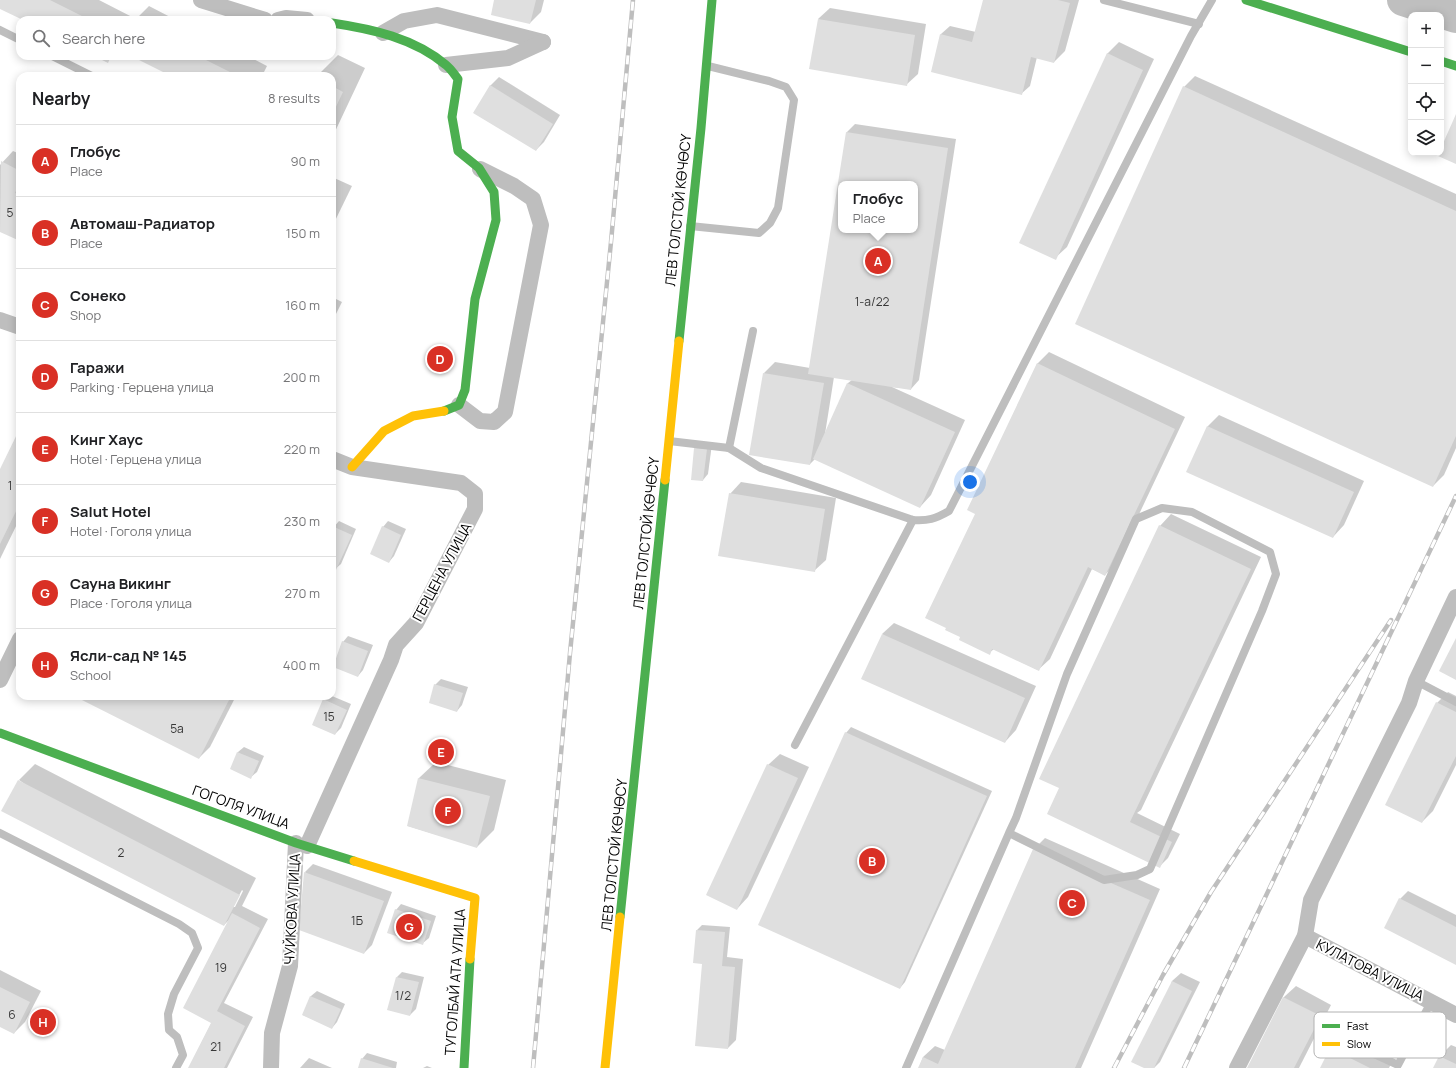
<!DOCTYPE html>
<html lang="en">
<head>
<meta charset="utf-8">
<style>
	:root { --surface:#fff; --page:#f2f2f2; --text:#202124; --muted:#757577; --line:#e0e0e0; --accent:#d93025 }
	body { margin:0; font-family:Manrope,sans-serif; background:var(--page); color:var(--text) }
	.controls { position:absolute; right:12px; top:12px; display:grid; overflow:hidden; border-radius:8px; box-shadow:0 2px 10px #0003 }
	.controls button { width:36px; height:36px; display:grid; place-items:center; padding:0; border:0; border-bottom:1px solid var(--line); background:var(--surface); color:var(--text); font:20px sans-serif }
	.you { position:absolute; left:970px; top:482px; width:14px; height:14px; margin:-10px; border:3px solid #fff; border-radius:50%; background:#1a73e8; box-shadow:0 0 0 6px #1a73e833 }
	.badge { display:grid; place-items:center; width:26px; height:26px; border-radius:50%; background:var(--accent); color:#fff; font-size:13px; font-weight:700 }
	.pin { position:absolute; translate:-50% -50%; border:2px solid #fff; box-shadow:0 1px 4px #0006 }
	.popup { position:absolute; left:838px; top:181px; width:80px; height:52px; box-sizing:border-box; display:grid; place-content:center; border-radius:8px; background:var(--surface); filter:drop-shadow(0 1px 3px #0005); font-size:13px; white-space:nowrap; color:var(--muted) }
	.popup b { font-size:15px; color:var(--text) }
	.popup::after { content:''; position:absolute; left:50%; top:100%; margin-left:-8px; border:8px solid transparent; border-top-color:var(--surface) }
	.list { margin:0; padding:0; list-style:none }
	h2 { display:flex; justify-content:space-between; align-items:center; height:52px; margin:0; padding:0 16px; font-size:17px }
	h2 small { font-size:13px; font-weight:400; color:var(--muted) }
	.list li { display:grid; grid-template-columns:26px 1fr auto; gap:12px; align-items:center; box-sizing:border-box; height:72px; padding:0 16px; border-top:1px solid var(--line) }
	.list b { display:block; font-size:15px; white-space:nowrap }
	.list p { margin:0; font-size:13px; white-space:nowrap; color:var(--muted) }
	.list em { font-size:13px; font-style:normal; color:var(--muted) }
	.icon { flex:none; width:22px; height:22px; fill:none; stroke:currentColor; stroke-width:2; stroke-linecap:round; stroke-linejoin:round }
	.map { position:relative; flex:none; width:1456px; height:1068px; overflow:hidden }
	.search { position:absolute; background:var(--surface); box-shadow:0 2px 10px #0003; left:16px; top:16px; width:320px; height:44px; display:flex; align-items:center; gap:10px; box-sizing:border-box; padding:0 14px; border-radius:12px; color:var(--muted); font-size:15px }
	.panel { position:absolute; background:var(--surface); box-shadow:0 2px 10px #0003; left:16px; top:72px; width:320px; height:628px; border-radius:12px }
	.map>svg:first-child { display:block }
</style>
</head>
<body>
<div class="map">
<svg width="1456" height="1068" viewBox="0 0 1456 1068">
	<rect width="100%" height="100%" fill="#fff"/>
	<!-- shadow -->
	<g fill="#0003" fill-rule="evenodd">
		<polygon points="0,0 99,0 136,19 149,6 176,20 25,20 0,7"/>
		<polygon points="495,0 544,0 541,12 530,23"/>
		<polygon points="984,0 1079,0 1065,51 1054,62 1037,57 1030,86 1021,94 932,71 941,34 950,26 976,32"/>
		<polygon points="830,8 926,24 918,74 906,85 818,19"/>
		<polygon points="1119,42 1154,59 1067,247 1055,258 1107,54"/>
		<polygon points="338,55 365,68 332,138 332,76 317,76"/>
		<polygon points="133,56 248,56 267,66 262,76 173,76"/>
		<polygon points="1195,76 1456,194 1456,448 1444,475 1433,486 1184,87"/>
		<polygon points="499,77 560,115 544,142 536,150 490,86"/>
		<path d="M855,124L956,139L919,380L911,389L892,387L965,420L931,495L920,507L815,459L810,464L764,373L775,362L810,368L847,132ZM841,184H915V230H841ZM834,377L852,380L848,383L825,434Z"/>
		<polygon points="13,151 20,154 20,240 0,230 0,165"/>
		<polygon points="332,177 352,186 332,227"/>
		<polygon points="20,281 20,287 17,286"/>
		<polygon points="332,297 342,302 332,322"/>
		<polygon points="1049,352 1185,417 1116,563 1105,575 1092,569 1050,659 1038,670 994,649 989,653 976,514 1037,364"/>
		<polygon points="1219,415 1364,481 1344,525 1333,537 1188,471 1208,426"/>
		<polygon points="20,430 20,518 0,559 0,471"/>
		<polygon points="700,443 712,444 708,474 703,480 695,448"/>
		<polygon points="741,482 836,498 826,560 814,571 730,494"/>
		<polygon points="1171,514 1261,557 1141,810 1137,813 1180,834 1168,858 1160,866 1060,788 1160,526"/>
		<polygon points="339,521 356,529 341,564 335,569 332,568 332,529"/>
		<polygon points="388,521 406,529 394,556 389,562 383,527"/>
		<polygon points="894,623 1036,686 1016,730 1005,742 882,634"/>
		<polygon points="348,636 373,645 363,670 358,676 343,642"/>
		<polygon points="441,679 468,687 462,705 457,711 435,685"/>
		<polygon points="1448,692 1456,696 1456,765 1433,811 1422,822 1437,703"/>
		<polygon points="77,696 236,696 210,747 199,758"/>
		<polygon points="328,696 332,696 351,704 341,728 335,734 324,700"/>
		<polygon points="851,727 992,791 905,982 900,988 846,733"/>
		<polygon points="244,747 264,756 257,772 251,777 231,768 238,752"/>
		<polygon points="780,754 809,767 748,897 737,909 768,765"/>
		<polygon points="436,762 506,780 494,830 477,847 408,826 419,778"/>
		<path d="M35,764L256,878L242,906L268,919L224,1003L253,1017L227,1068H189L212,1022L229,920L224,925L19,780ZM242,890L243,891L235,907H233Z"/>
		<polygon points="1045,838 1160,889 1081,1068 919,1068 923,1057 935,1046 945,1050 1034,849"/>
		<polygon points="313,864 392,892 372,945 364,953 305,872"/>
		<polygon points="1408,891 1456,915 1456,964 1400,899"/>
		<polygon points="401,904 436,916 429,938 423,943 396,910"/>
		<polygon points="702,925 730,927 727,957 743,959 736,1040 728,1048 703,964 697,930"/>
		<polygon points="0,970 41,991 25,1022 14,1033 0,1026"/>
		<polygon points="402,972 424,977 416,1009 410,1015 397,977"/>
		<polygon points="1181,973 1200,982 1160,1062 1154,1068 1146,1068 1172,981"/>
		<polygon points="1296,986 1331,1005 1299,1068 1248,1068 1284,997"/>
		<polygon points="317,991 345,1004 337,1022 332,1028 303,1015 311,996"/>
		<polygon points="1342,1038 1392,1062 1389,1068 1321,1068 1331,1049"/>
		<polygon points="1451,1045 1456,1047 1456,1068 1434,1068 1440,1056"/>
		<polygon points="367,1053 397,1062 396,1068 359,1068 362,1059"/>
		<polygon points="309,1058 332,1068 300,1068"/>
		<polygon points="427,1066 432,1068 423,1068"/>
	</g>
	<g fill="none" stroke-linecap="round" stroke-linejoin="round">
		<!-- river -->
		<polyline stroke="#bfbfbf" stroke-width="32" points="1403,0 1456,17"/>
	</g>
	<!-- building -->
	<g fill="#dfdfdf" fill-rule="evenodd">
		<polygon points="0,0 50,0 90,20 23,20 0,9"/>
		<polygon points="494,0 536,0 530,24 491,15"/>
		<polygon points="983,0 1058,0 1070,3 1054,63 1031,57 1022,95 931,72 940,34 972,42"/>
		<polygon points="818,19 915,35 907,86 809,69"/>
		<polygon points="1107,53 1143,70 1056,260 1019,243"/>
		<polygon points="94,56 111,56 108,63"/>
		<polygon points="131,56 198,56 238,76 171,76"/>
		<polygon points="490,85 553,124 536,151 473,113"/>
		<polygon points="332,86 343,92 332,115"/>
		<polygon points="1183,86 1456,211 1456,436 1433,487 1075,324"/>
		<polygon points="1456,114 1456,164 1438,156 1439,153 1441,153 1441,148"/>
		<path d="M846,132L948,148L911,390L808,374ZM841,184H915V230H841Z"/>
		<polygon points="1,161 20,171 20,182 15,193 20,195 20,241 0,232"/>
		<polygon points="1037,363 1175,429 1105,576 1088,567 1039,671 992,649 990,655 959,640 960,637 945,630 946,628 925,618 975,514 967,510"/>
		<polygon points="763,373 824,383 810,465 749,455"/>
		<polygon points="847,383 955,432 920,508 813,459"/>
		<polygon points="1207,426 1354,492 1333,538 1186,472"/>
		<polygon points="20,428 20,503 0,544 0,469"/>
		<polygon points="694,448 707,449 703,481 691,480"/>
		<polygon points="729,493 825,509 815,572 718,556"/>
		<polygon points="1159,525 1251,569 1130,822 1172,842 1160,868 1047,814 1059,788 1039,779"/>
		<polygon points="332,526 352,535 336,570 332,569"/>
		<polygon points="382,526 401,535 389,563 370,554"/>
		<polygon points="882,634 1025,698 1005,743 861,679"/>
		<polygon points="1456,638 1456,680 1439,671"/>
		<polygon points="342,641 368,651 358,677 333,667"/>
		<polygon points="434,684 463,693 457,712 429,703"/>
		<polygon points="74,696 226,696 230,698 199,759"/>
		<polygon points="323,699 347,710 335,735 312,725"/>
		<polygon points="1436,702 1456,712 1456,756 1422,823 1385,805"/>
		<polygon points="845,732 987,796 900,989 758,925"/>
		<polygon points="237,752 259,761 251,779 230,769"/>
		<polygon points="767,764 798,778 737,910 706,895"/>
		<polygon points="418,778 490,796 477,848 407,826"/>
		<polygon points="18,780 240,895 224,926 1,811"/>
		<polygon points="1033,849 1150,900 1075,1068 918,1068 923,1057 938,1064"/>
		<polygon points="304,872 384,901 364,954 299,930"/>
		<polygon points="1399,898 1456,927 1456,965 1384,928"/>
		<polygon points="395,909 431,921 423,945 387,933"/>
		<polygon points="232,913 260,928 217,1011 245,1026 224,1068 188,1068 211,1023 183,1008"/>
		<polygon points="696,930 725,932 722,966 735,967 728,1049 695,1046 702,964 693,963"/>
		<polygon points="396,977 419,982 410,1016 387,1010"/>
		<polygon points="1172,981 1192,991 1154,1068 1144,1068 1131,1062"/>
		<polygon points="0,987 30,1002 14,1034 0,1027"/>
		<polygon points="310,996 341,1009 332,1029 302,1015"/>
		<polygon points="1283,997 1321,1016 1294,1068 1247,1068"/>
		<polygon points="1330,1048 1370,1068 1320,1068"/>
		<polygon points="1439,1056 1456,1064 1456,1068 1433,1068"/>
		<polygon points="361,1058 393,1068 358,1068"/>
	</g>
	<g fill="none" stroke-linecap="round" stroke-linejoin="round">
		<!-- lane -->
		<g stroke="#bebebe" stroke-width="8">
			<polyline points="1104,0 1199,24"/>
			<polyline points="0,30 20,40"/>
			<polyline points="52,56 92,76"/>
			<polyline points="123,76 125,76"/>
			<polyline points="690,226 759,233 770,223 778,208 794,100 786,87 769,81 708,66"/>
			<path d="M669,441L729,448L761,468L913,520C928,521 935,519 949,511L1191,36L1212,0"/>
			<polyline points="729,448 753,331"/>
			<polyline points="1416,681 1456,702"/>
			<polyline points="795,745 913,520"/>
			<polyline points="0,833 179,924 192,933 198,948 174,994 168,1014 169,1030 177,1037 183,1055 176,1068"/>
			<polyline points="1335,1036 1398,1065 1431,1002"/>
			<polyline points="906,1068 1009,833 1016,818 1067,674 1136,519 1162,508 1192,512 1270,552 1276,574 1262,611 1150,869 1137,875 1104,880 1009,833"/>
		</g>
		<!-- street -->
		<g stroke="#bebebe" stroke-width="16">
			<polyline points="201,0 265,20"/>
			<polyline points="278,20 286,18 307,20"/>
			<polyline points="383,33 404,21 437,15 543,42"/>
			<polyline points="446,65 508,58 543,42"/>
			<polyline points="0,320 20,327"/>
			<polyline points="459,405 480,421 494,422 505,412 541,225 533,199 514,186 480,169"/>
			<polyline points="0,680 20,639"/>
			<polyline points="307,846 391,660 396,645 416,623 475,509 475,494 461,483 352,467 332,459"/>
			<polyline points="1305,936 1456,1015"/>
			<polyline points="271,1068 272,1033 290,966 296,843"/>
			<polyline points="1237,1068 1305,936 1311,900 1409,703 1416,681 1456,597"/>
		</g>
		<!-- fast -->
		<g stroke="#4caf50" stroke-width="9">
			<polyline points="1246,0 1411,52"/>
			<path d="M332,23C372,29 414,38 446,65C451,69 454,74 458,79L452,117L458,151L479,168L494,192L496,220L475,299L465,390L459,405L444,411"/>
			<polyline points="1441,61 1456,66"/>
			<polyline points="679,341 701,128 712,0"/>
			<polyline points="0,733 296,843 354,861"/>
			<polyline points="620,917 665,480"/>
			<polyline points="464,1068 470,959"/>
		</g>
		<!-- slow -->
		<g stroke="#ffc107" stroke-width="9">
			<polyline points="352,467 384,431 413,416 444,411"/>
			<polyline points="665,480 679,341"/>
			<polyline points="354,861 475,898 470,959"/>
			<polyline points="605,1068 620,917"/>
		</g>
		<!-- rail casing -->
		<g stroke="#bebebe" stroke-width="4.5">
			<g id="rail">
				<polyline points="533,1068 570,653 611,242 633,0"/>
				<polyline points="1114,1068 1163,975 1211,892 1391,620"/>
				<polyline points="1184,1068 1456,496"/>
			</g>
		</g>
		<!-- rail -->
		<use href="#rail" stroke="#fff" stroke-width="3" stroke-dasharray="9" stroke-linecap="butt"/>
	</g>
	<g text-anchor="middle" stroke-width="4" stroke-linejoin="round" paint-order="stroke">
		<!-- number labels -->
		<g font-size="12" fill="#383838">
			<text x="10" y="217">5</text>
			<text x="872" y="306">1-а/22</text>
			<text x="10" y="490">1</text>
			<text x="329" y="721">15</text>
			<text x="177" y="733">5а</text>
			<text x="121" y="857">2</text>
			<text x="357" y="925">1Б</text>
			<text x="221" y="972">19</text>
			<text x="403" y="1000">1/2</text>
			<text x="12" y="1019">6</text>
			<text x="216" y="1051">21</text>
		</g>
		<!-- street labels -->
		<g font-size="14" fill="#000" stroke="#fff">
			<text transform="translate(678 210) rotate(-84)" y="5">ЛЕВ ТОЛСТОЙ КӨЧӨСҮ</text>
			<text transform="translate(646 533) rotate(-84)" y="5">ЛЕВ ТОЛСТОЙ КӨЧӨСҮ</text>
			<text transform="translate(442 572) rotate(-62)" y="5">ГЕРЦЕНА УЛИЦА</text>
			<text transform="translate(241 807) rotate(20)" y="5">ГОГОЛЯ УЛИЦА</text>
			<text transform="translate(614 855) rotate(-84)" y="5">ЛЕВ ТОЛСТОЙ КӨЧӨСҮ</text>
			<text transform="translate(292 909) rotate(-87)" y="5">ЧУЙКОВА УЛИЦА</text>
			<text transform="translate(1370 970) rotate(27)" y="5">КУЛАТОВА УЛИЦА</text>
			<text transform="translate(455 982) rotate(-86)" y="5">ТУГОЛБАЙ АТА УЛИЦА</text>
		</g>
	</g>
	<!-- legend -->
	<rect x="1314" y="1012" width="132" height="46" rx="6" fill="#fff" stroke="#b2b2b2" stroke-width="1"/>
	<rect x="1322" y="1024" width="18" height="4" fill="#4caf50"/>
	<rect x="1322" y="1042" width="18" height="4" fill="#ffc107"/>
	<g font-size="11" fill="#000">
		<text x="1347" y="1030">Fast</text>
		<text x="1347" y="1048">Slow</text>
	</g>
</svg>
<div class="controls">
<button>+</button>
<button>−</button>
<button><svg class="icon" aria-label="locate" viewBox="0 0 24 24"><circle cx="12" cy="12" r="6"/><path d="M12 2v4M12 18v4M2 12h4M18 12h4"/></svg></button>
<button><svg class="icon" aria-label="layers" viewBox="0 0 24 24"><path d="M12 4l9 5-9 5-9-5zM3 14l9 5 9-5"/></svg></button>
</div>
<div class="you"></div>
<div class="pin badge" style="left:878px;top:261px">A</div>
<div class="popup"><b>Глобус</b>Place</div>
<div class="pin badge" style="left:872px;top:861px">B</div>
<div class="pin badge" style="left:1072px;top:903px">C</div>
<div class="pin badge" style="left:440px;top:359px">D</div>
<div class="pin badge" style="left:441px;top:752px">E</div>
<div class="pin badge" style="left:448px;top:811px">F</div>
<div class="pin badge" style="left:409px;top:927px">G</div>
<div class="pin badge" style="left:43px;top:1022px">H</div>
<div class="search"><svg class="icon" aria-label="search" viewBox="0 0 24 24"><circle cx="10" cy="10" r="6"/><path d="M15 15l6 6"/></svg>Search here</div>
<section class="panel">
<h2>Nearby<small>8 results</small></h2>
<ul class="list">
<li><span class="badge">A</span><div><b>Глобус</b><p>Place</p></div><em>90 m</em></li>
<li><span class="badge">B</span><div><b>Автомаш-Радиатор</b><p>Place</p></div><em>150 m</em></li>
<li><span class="badge">C</span><div><b>Сонеко</b><p>Shop</p></div><em>160 m</em></li>
<li><span class="badge">D</span><div><b>Гаражи</b><p>Parking · Герцена улица</p></div><em>200 m</em></li>
<li><span class="badge">E</span><div><b>Кинг Хаус</b><p>Hotel · Герцена улица</p></div><em>220 m</em></li>
<li><span class="badge">F</span><div><b>Salut Hotel</b><p>Hotel · Гоголя улица</p></div><em>230 m</em></li>
<li><span class="badge">G</span><div><b>Сауна Викинг</b><p>Place · Гоголя улица</p></div><em>270 m</em></li>
<li><span class="badge">H</span><div><b>Ясли-сад № 145</b><p>School</p></div><em>400 m</em></li>
</ul>
</section>
</div>
</body>
</html>
